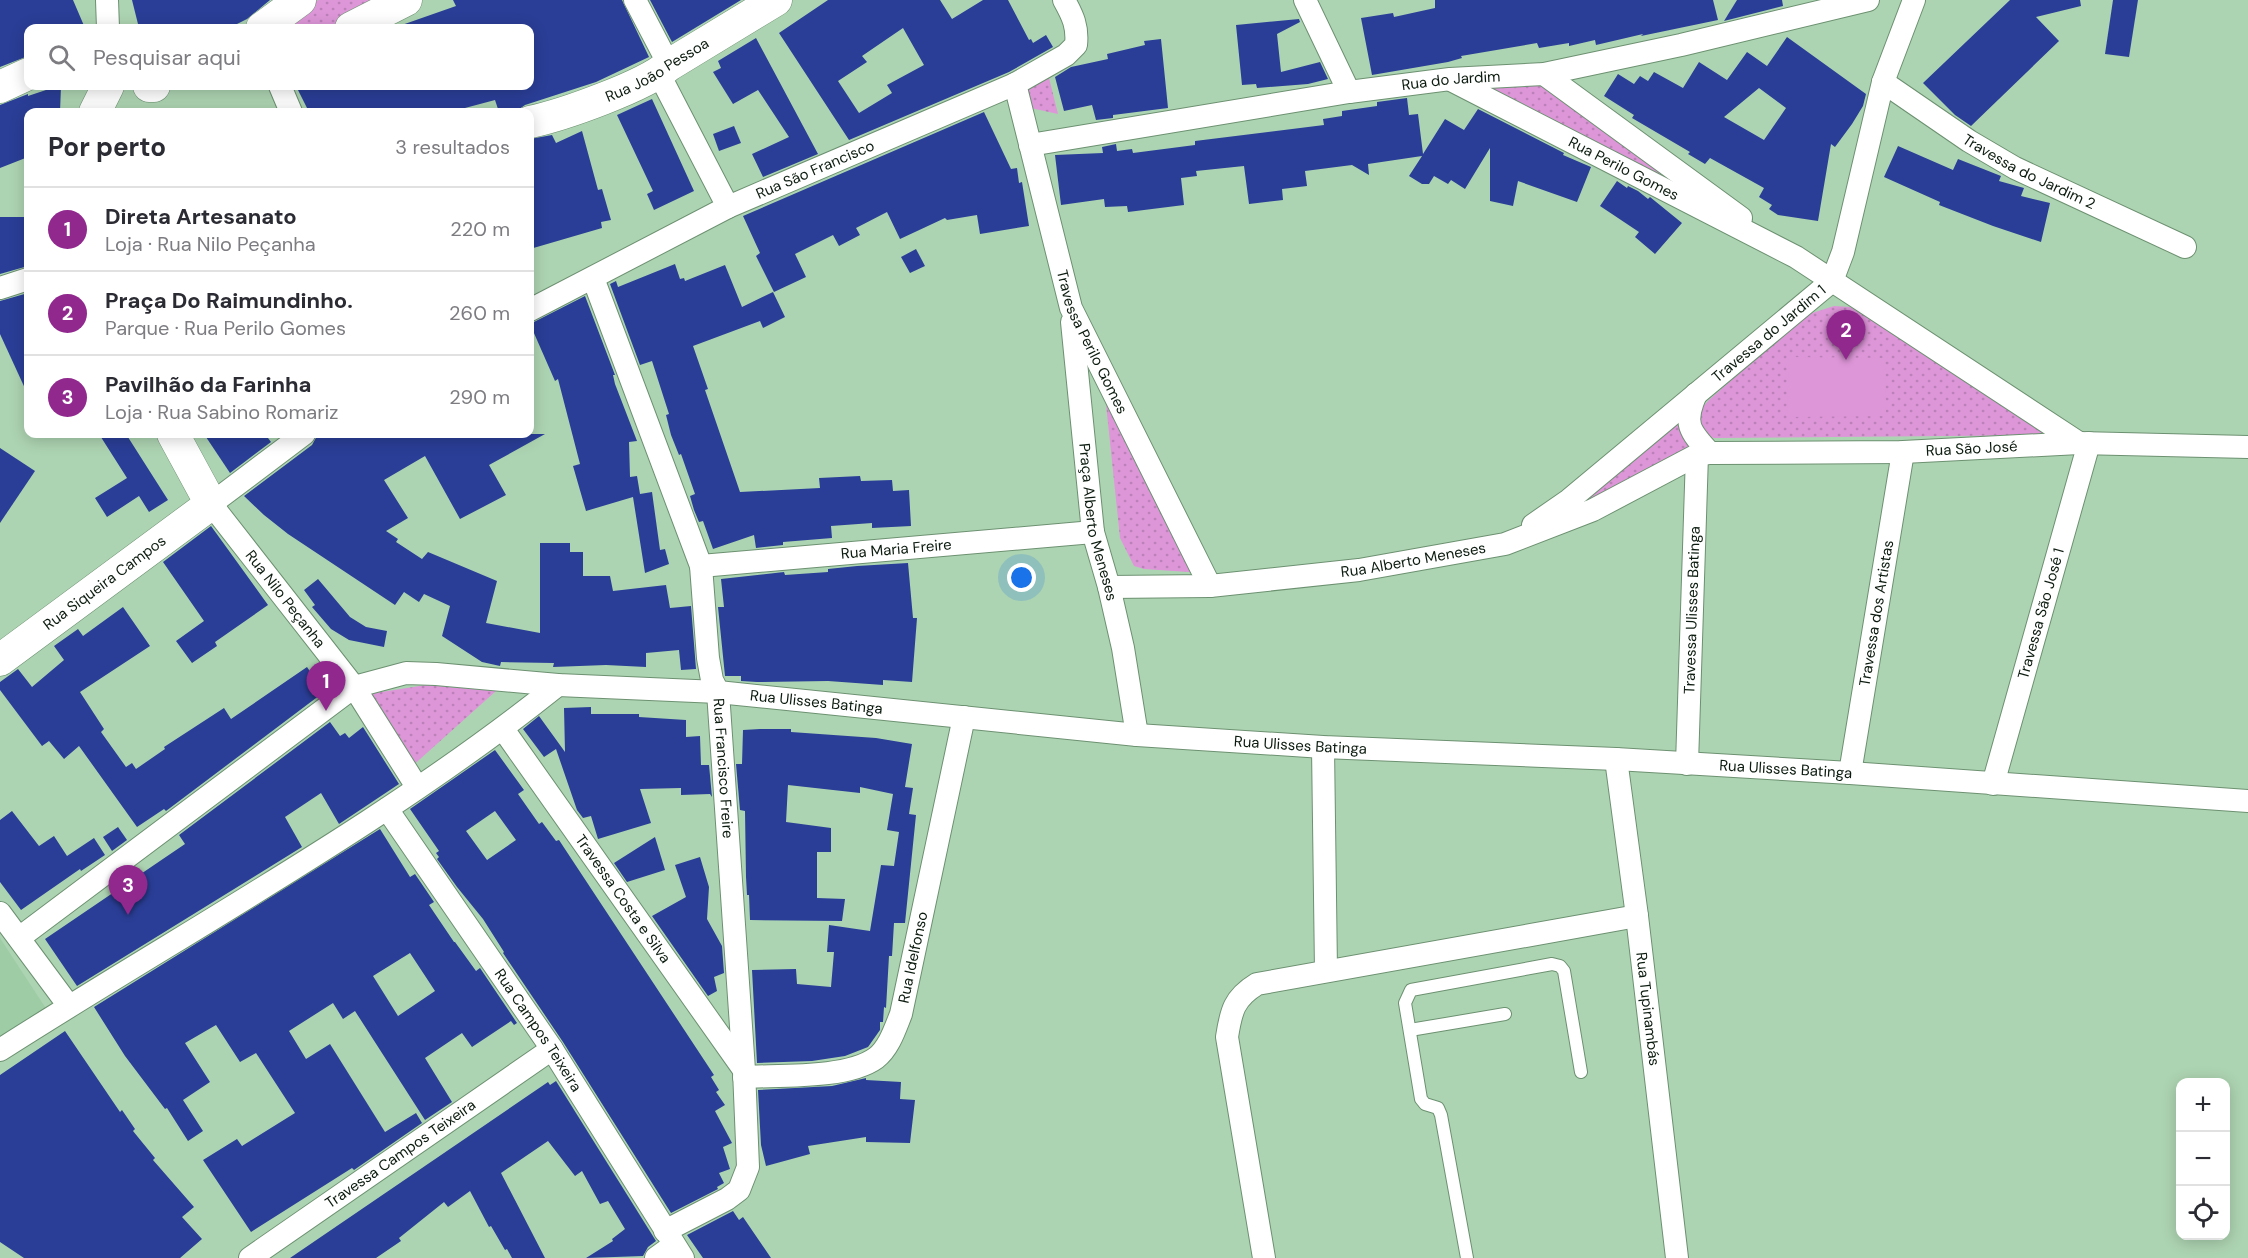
<!DOCTYPE html>
<html lang="pt">
<head>
<meta charset="utf-8">
<style>
	:root { --surface:#fff; --page:#f7f7f7; --text:#2b2b33; --muted:#7c7c81; --line:#e1e1e2; --accent:#90288d }
	body { margin:0; font-family:"DM Sans",sans-serif; background:var(--page); color:var(--text) }
	.controls { position:absolute; right:18px; bottom:18px; display:grid; overflow:hidden; border-radius:12px; box-shadow:0 3px 15px #0003 }
	.controls button { width:54px; height:54px; display:grid; place-items:center; padding:0; border:0; border-bottom:2px solid var(--line); background:var(--surface); color:var(--text); font:30px sans-serif }
	.you { position:absolute; left:1022px; top:578px; width:21px; height:21px; margin:-15px; border:4px solid #fff; border-radius:50%; background:#1a73e8; box-shadow:0 0 0 9px #1a73e833 }
	.badge { display:grid; place-items:center; width:39px; height:39px; border-radius:50%; background:var(--accent); color:#fff; font-size:20px; font-weight:700 }
	.pin { position:absolute; translate:-50% -50px; filter:drop-shadow(0 2px 3px #0008) }
	.pin::after { content:''; position:absolute; top:32px; width:21px; height:18px; background:inherit; clip-path:polygon(0 0,100% 0,50% 100%) }
	.list { margin:0; padding:0; list-style:none }
	h2 { display:flex; justify-content:space-between; align-items:center; height:78px; margin:0; padding:0 24px; font-size:26px }
	h2 small { font-size:20px; font-weight:400; color:var(--muted) }
	.list li { display:grid; grid-template-columns:39px 1fr auto; gap:18px; align-items:center; box-sizing:border-box; height:84px; padding:0 24px; border-top:2px solid var(--line) }
	.list b { display:block; font-size:22px; white-space:nowrap }
	.list p { margin:0; font-size:20px; white-space:nowrap; color:var(--muted) }
	.list em { font-size:20px; font-style:normal; color:var(--muted) }
	.icon { flex:none; width:33px; height:33px; fill:none; stroke:currentColor; stroke-width:2; stroke-linecap:round; stroke-linejoin:round }
	.map { position:relative; flex:none; width:2248px; height:1258px; overflow:hidden }
	.search { position:absolute; background:var(--surface); box-shadow:0 3px 15px #0003; left:24px; top:24px; width:510px; height:66px; display:flex; align-items:center; gap:15px; box-sizing:border-box; padding:0 21px; border-radius:12px; color:var(--muted); font-size:22px }
	.panel { position:absolute; background:var(--surface); box-shadow:0 3px 15px #0003; left:24px; top:108px; width:510px; height:330px; border-radius:12px }
	.map>svg:first-child { display:block }
</style>
</head>
<body>
<div class="map">
<svg width="2248" height="1258" viewBox="0 0 2248 1258">
	<defs>
		<pattern id="park-dots" width="8" height="8" patternUnits="userSpaceOnUse" patternTransform="scale(1.5)"><rect width="8" height="8" fill="#dd96d8"/><path d="M2 2h.1M6 6h.1" fill="none" stroke="#bc81b8" stroke-width="1.8" stroke-linecap="round"/></pattern>
	</defs>
	<rect width="100%" height="100%" fill="#add4b2"/>
	<!-- built -->
	<polygon fill="#9ecca5" points="0,938 47,1010 0,1041"/>
	<!-- park -->
	<g fill="url(#park-dots)">
		<polygon points="319,0 383,0 328,28 274,28 311,2"/>
		<polygon points="1048,74 1058,114 1026,107 1029,81"/>
		<polygon points="1544,82 1746,225 1475,90"/>
		<polygon points="1834,306 1850,307 2061,435 1714,438 1707,436 1699,428 1699,411 1709,400 1799,320 1809,314"/>
		<polygon points="1101,356 1203,573 1144,569 1134,566 1120,538"/>
		<polygon points="1674,424 1679,424 1692,447 1534,529"/>
		<polygon points="426,685 496,691 409,769 362,695"/>
	</g>
	<!-- pitch -->
	<polygon fill="#dd96d8" points="1789,357 1885,358 1886,416 1787,417"/>
	<!-- building -->
	<g fill="#2a3e97" fill-rule="evenodd">
		<polygon points="0,0 73,0 85,28 28,28 28,56 0,67"/>
		<polygon points="132,0 270,0 247,19 229,28 139,28"/>
		<polygon points="453,0 622,0 649,57 596,82 525,105 515,112 499,112 495,100 450,112 309,112 296,86 530,86 530,28 400,28 399,26 456,6"/>
		<polygon points="650,0 741,0 672,42"/>
		<path d="M828,0H940L952,19L983,0H1008L1029,40L1031,39L1033,43L1046,35L1053,47L1009,72L849,140L779,33ZM903,28L924,65L887,85L892,93L859,113L838,81L867,62L862,56Z"/>
		<polygon points="1435,0 1713,0 1718,20 1641,36 1643,34 1596,45 1595,40 1569,46 1569,43 1539,48 1537,43 1461,56 1462,58 1448,62 1372,75 1361,18 1393,13 1394,17 1435,8"/>
		<polygon points="1737,0 1782,0 1783,6 1724,21"/>
		<polygon points="2010,0 2080,0 2081,6 2036,17 2059,41 1971,126 1955,115 1923,83"/>
		<polygon points="2113,0 2138,0 2129,57 2105,54"/>
		<polygon points="1299,19 1300,22 1277,34 1281,72 1320,62 1328,79 1308,84 1257,88 1256,84 1242,85 1236,25"/>
		<path d="M1787,37L1866,94L1863,106L1852,124L1835,147L1831,144L1818,221L1778,215L1769,209L1772,205L1759,197L1764,188L1710,158L1705,164L1688,154L1690,152L1632,118L1634,115L1604,96L1618,74L1634,84L1640,76L1648,81L1654,72L1683,88L1699,62L1727,80L1747,52L1767,66ZM1759,88L1786,108L1764,140L1724,117Z"/>
		<polygon points="756,38 818,154 763,177 752,154 789,137 758,90 733,104 713,72 721,68 718,61"/>
		<polygon points="1161,39 1168,108 1113,115 1113,118 1096,120 1092,105 1064,111 1055,77 1071,67 1108,59 1107,54 1145,45 1144,41"/>
		<polygon points="58,86 61,86 60,112 28,112 28,157 0,168 0,105 28,94 28,96"/>
		<polygon points="1407,98 1409,115 1418,114 1423,154 1445,119 1464,130 1478,109 1564,153 1563,155 1591,167 1577,202 1518,181 1513,206 1490,201 1490,148 1465,189 1451,180 1448,184 1434,176 1429,184 1422,184 1409,176 1422,156 1368,164 1369,175 1352,165 1305,171 1307,186 1282,189 1283,200 1249,204 1244,166 1196,171 1197,176 1181,178 1184,205 1128,212 1127,206 1105,207 1104,199 1061,205 1055,155 1103,153 1102,147 1116,144 1117,151 1132,149 1133,153 1195,145 1195,141 1324,125 1323,119 1342,116 1342,111 1377,106 1377,102"/>
		<polygon points="652,99 694,191 654,210 647,194 653,191 617,115"/>
		<polygon points="984,112 1011,169 1017,168 1019,183 1022,182 1029,226 980,234 977,215 947,220 945,218 900,239 887,212 856,228 860,235 839,246 833,235 795,254 806,277 774,292 756,256 760,253 743,216"/>
		<polygon points="734,126 741,143 719,151 713,134"/>
		<polygon points="582,131 598,190 602,189 611,220 601,222 602,228 530,249 530,139 552,135 556,143"/>
		<polygon points="1898,146 1953,170 1958,159 2001,176 1999,181 2024,188 2021,196 2050,203 2041,242 1993,226 1939,205 1940,202 1884,177"/>
		<polygon points="1617,181 1627,188 1628,186 1638,191 1648,199 1650,197 1682,223 1655,254 1635,237 1639,232 1600,206"/>
		<polygon points="0,217 28,217 28,266 0,274"/>
		<polygon points="916,249 925,266 910,273 901,257"/>
		<polygon points="675,264 680,279 684,278 685,281 725,265 742,307 773,292 785,317 763,328 760,321 693,346 708,389 705,390 740,492 820,488 819,478 860,476 861,481 892,480 893,491 909,490 911,526 872,528 872,523 831,526 832,538 783,542 783,545 756,548 754,535 713,549 703,521 699,522 694,510 690,496 695,494 681,454 679,455 671,435 666,415 669,414 652,361 640,365 610,284 616,281 618,287"/>
		<polygon points="28,293 28,395 0,334 0,301"/>
		<polygon points="585,296 615,375 613,375 615,384 637,441 629,442 630,477 637,476 640,494 652,492 660,550 665,549 669,564 645,573 633,497 586,511 573,466 580,464 558,379 555,381 530,324"/>
		<polygon points="99,434 126,434 168,500 149,512 139,496 107,517 95,498 127,478"/>
		<polygon points="204,434 265,434 271,442 230,473"/>
		<polygon points="318,434 545,434 489,465 506,495 460,519 425,456 384,480 408,518 386,531 398,539 396,542 422,559 428,552 497,581 486,623 540,633 540,543 570,543 570,552 583,552 583,576 610,576 613,591 666,585 670,608 691,606 696,669 681,670 679,650 646,653 646,667 606,665 553,667 554,663 501,662 500,666 482,662 442,636 450,606 424,594 419,602 404,592 395,605 288,534 264,515 244,496 312,445"/>
		<polygon points="0,448 35,471 0,523"/>
		<polygon points="211,526 268,605 215,642 217,646 192,663 176,641 204,621 163,562"/>
		<polygon points="908,563 913,618 917,618 912,682 883,680 883,685 828,681 757,682 741,681 741,676 725,676 718,607 724,607 721,579 784,572 785,575 828,572 828,569 857,566"/>
		<polygon points="318,579 350,617 366,627 387,631 384,647 349,640 331,629 312,607 315,605 304,590"/>
		<polygon points="123,607 150,646 80,692 104,729 101,732 126,767 132,763 136,769 165,749 164,747 224,708 231,719 307,667 324,692 166,811 164,809 137,827 79,746 64,759 49,741 42,746 0,690 0,682 18,669 32,687 64,660 54,646 78,629 83,636"/>
		<polygon points="591,707 591,714 639,714 639,717 686,720 686,737 700,736 701,765 709,765 712,797 710,794 681,795 681,788 640,789 651,823 598,839 591,816 583,818 577,810 556,749 544,757 523,729 539,716 565,752 564,708"/>
		<polygon points="330,722 340,736 345,733 349,738 363,727 399,784 339,824 321,793 285,817 302,847 77,986 45,939 185,844 179,835"/>
		<polygon points="760,729 791,729 791,732 876,738 912,744 905,787 913,788 909,814 916,815 905,923 894,923 892,956 889,956 886,1008 884,1007 883,1022 880,1022 880,1030 868,1047 845,1056 812,1061 757,1063 752,970 796,969 797,984 831,987 834,952 827,952 829,925 870,931 881,865 894,866 899,832 887,830 893,794 860,787 860,793 788,785 786,822 831,828 831,852 817,852 817,898 845,899 842,921 750,920 749,895 747,895 746,877 745,811 740,810 736,764 742,764 743,730"/>
		<path d="M495,750L524,790L518,794L539,824L542,822L556,841L559,840L714,1075L711,1077L719,1090L716,1092L725,1105L715,1111L732,1143L723,1147L730,1169L719,1173L724,1183L717,1187L718,1189L671,1213L563,1042L503,953L504,952L483,919L457,887L437,859L439,857L436,853L439,851L410,809ZM495,811L516,840L487,860L466,831Z"/>
		<polygon points="12,811 39,846 54,836 67,856 94,838 105,855 81,871 80,869 21,910 0,882 0,820"/>
		<polygon points="118,827 127,840 112,851 103,837"/>
		<path d="M380,829L410,877L415,874L434,902L429,905L454,942H455L476,971L480,968L517,1023L514,1025L511,1021L472,1047L462,1033L425,1058L452,1102L425,1120L355,1011L343,1019L333,1003L289,1031L306,1059L330,1044L385,1132L416,1113L422,1123L354,1170L352,1168L251,1232L203,1160L237,1139L242,1146L295,1113L256,1053L240,1062L216,1025L185,1043L210,1082L183,1100L203,1131L188,1141L167,1108L165,1109L125,1056L94,1007ZM410,953L435,991L398,1016L373,976Z"/>
		<polygon points="655,837 665,870 627,882 614,863"/>
		<polygon points="700,857 709,887 707,919 722,946 724,973 714,977 717,991 708,996 652,916 686,897 675,865"/>
		<polygon points="65,1031 120,1112 122,1110 135,1129 133,1131 155,1158 153,1160 194,1207 182,1217 202,1239 180,1258 24,1258 0,1242 0,1075"/>
		<polygon points="866,1078 866,1080 901,1082 900,1099 915,1100 910,1143 866,1142 866,1137 808,1146 810,1154 766,1166 761,1145 758,1090 832,1086"/>
		<polygon points="556,1081 656,1241 648,1247 643,1256 586,1258 613,1241 612,1239 625,1229 608,1201 600,1204 582,1171 575,1176 548,1141 501,1173 545,1258 512,1258 507,1249 505,1250 491,1226 489,1227 470,1191 448,1207 444,1202 399,1238 401,1241 376,1258 290,1258 548,1082 550,1085"/>
		<polygon points="733,1211 739,1220 743,1217 771,1258 703,1258 687,1235"/>
	</g>
	<g fill="none" stroke-linecap="round" stroke-linejoin="round">
		<!-- lane casing -->
		<g stroke="#6c9171" stroke-width="14">
			<g id="lane">
				<polyline points="1410,1030 1505,1014"/>
				<polyline points="1467,1258 1441,1115 1438,1108 1425,1104 1421,1099 1405,1003 1411,990 1552,964 1560,966 1564,971 1581,1072"/>
			</g>
		</g>
		<!-- street casing -->
		<g stroke="#6c9171" stroke-width="24">
			<g id="street">
				<polyline points="107,0 108,28"/>
				<polyline points="635,0 669,65"/>
				<polyline points="1305,0 1349,92"/>
				<polyline points="659,74 728,207"/>
				<polyline points="1544,74 1741,218"/>
				<path id="s1" d="M1451,80L1796,257L2079,443"/>
				<path id="s2" d="M1883,82L1969,141L2015,168L2185,247"/>
				<path id="s3" d="M1015,84L1071,308L1210,586"/>
				<polyline points="280,86 291,112"/>
				<path id="s4" d="M1030,145L1349,92L1450,79L1544,74L1681,45L1868,0"/>
				<path id="s5" d="M593,278L701,566L708,658L712,680L718,692L744,1070L748,1167L739,1190L727,1199L665,1231"/>
				<polyline points="0,288 28,279"/>
				<path id="s6" d="M530,310L728,207L1015,84L1066,55L1076,45C1078,27 1073,16 1064,0"/>
				<path id="s7" d="M1072,322L1093,532L1109,587L1123,648L1137,735"/>
				<path d="M1696,394C1683,423 1689,431 1710,453"/>
				<path id="s8" d="M304,434L211,504L354,687L417,787"/>
				<path id="s9" d="M1533,525L1569,500L1832,281L1843,252L1883,82L1914,0"/>
				<path id="s10" d="M701,566L1093,532"/>
				<path id="s11" d="M1109,587L1210,586L1359,570L1505,544L1593,510L1697,455L1710,453L1903,452L2079,443L2248,447"/>
				<path id="s12" d="M503,729L744,1070"/>
				<polyline points="1323,747 1326,971"/>
				<path id="s13" d="M1616,759L1637,916L1677,1258"/>
				<path id="s14" d="M1687,764L1697,455"/>
				<path id="s15" d="M1850,773L1903,452"/>
				<path id="s16" d="M1993,784L2089,443"/>
				<path id="s17" d="M387,809L552,1049L683,1258"/>
				<polyline points="0,913 69,1006"/>
				<path id="s18" d="M19,938L354,687L406,673L436,674L558,685L718,692L1137,735L1323,747L1616,759L1850,773L2248,801"/>
				<path d="M0,1050C186,931 386,823 558,685"/>
				<path id="s19" d="M744,1077C780,1075 847,1079 876,1058C889,1048 895,1029 901,1014L964,717"/>
				<path id="s20" d="M250,1258L552,1049"/>
				<polyline points="656,1258 674,1245"/>
				<path d="M1264,1258L1227,1037C1231,1011 1234,998 1257,984L1637,916"/>
			</g>
		</g>
		<!-- secondary casing -->
		<g stroke="#6c9171" stroke-width="33">
			<g id="secondary">
				<polyline points="262,28 300,0"/>
				<polyline points="351,28 406,0"/>
				<polyline points="149,86 154,86"/>
				<polyline points="0,87 28,74"/>
				<polyline points="95,112 108,86"/>
				<path id="s21" d="M530,122C563,115 645,86 669,65L776,0"/>
				<path id="s22" d="M0,660L211,504L173,434"/>
			</g>
		</g>
		<!-- lane -->
		<use href="#lane" stroke="#fff" stroke-width="12"/>
		<!-- street -->
		<use href="#street" stroke="#fff" stroke-width="22"/>
		<!-- secondary -->
		<use href="#secondary" stroke="#fff" stroke-width="32"/>
	</g>
	<g text-anchor="middle" stroke-width="6" stroke-linejoin="round" paint-order="stroke">
		<!-- street labels -->
		<g font-size="15" fill="#0c1b0f" stroke="#dbefde">
			<text dy="5" stroke="none"><textPath href="#s21" startOffset="138">Rua João Pessoa</textPath></text>
			<text dy="5" stroke="none"><textPath href="#s4" startOffset="426">Rua do Jardim</textPath></text>
			<text dy="5" stroke="none"><textPath href="#s1" startOffset="194">Rua Perilo Gomes</textPath></text>
			<text dy="5" stroke="none"><textPath href="#s6" startOffset="318">Rua São Francisco</textPath></text>
			<text dy="5" stroke="none"><textPath href="#s2" startOffset="172">Travessa do Jardim 2</textPath></text>
			<text dy="5" stroke="none"><textPath href="#s9" startOffset="304">Travessa do Jardim 1</textPath></text>
			<text dy="5" stroke="none"><textPath href="#s3" startOffset="270">Travessa Perilo Gomes</textPath></text>
			<text dy="5" stroke="none"><textPath href="#s11" startOffset="886">Rua São José</textPath></text>
			<text dy="5" stroke="none"><textPath href="#s7" startOffset="202">Praça Alberto Meneses</textPath></text>
			<text dy="5" stroke="none"><textPath href="#s10" startOffset="196">Rua Maria Freire</textPath></text>
			<text dy="5" stroke="none"><textPath href="#s11" startOffset="306">Rua Alberto Meneses</textPath></text>
			<text dy="5" stroke="none"><textPath href="#s22" startOffset="130">Rua Siqueira Campos</textPath></text>
			<text dy="5" stroke="none"><textPath href="#s8" startOffset="237">Rua Nilo Peçanha</textPath></text>
			<text dy="5" stroke="none"><textPath href="#s14" startOffset="154">Travessa Ulisses Batinga</textPath></text>
			<text dy="5" stroke="none"><textPath href="#s15" startOffset="162">Travessa dos Artistas</textPath></text>
			<text dy="5" stroke="none"><textPath href="#s16" startOffset="177">Travessa São José 1</textPath></text>
			<text dy="5" stroke="none"><textPath href="#s18" startOffset="884">Rua Ulisses Batinga</textPath></text>
			<text dy="5" stroke="none"><textPath href="#s18" startOffset="1370">Rua Ulisses Batinga</textPath></text>
			<text dy="5" stroke="none"><textPath href="#s5" startOffset="512">Rua Francisco Freire</textPath></text>
			<text dy="5" stroke="none"><textPath href="#s18" startOffset="1856">Rua Ulisses Batinga</textPath></text>
			<text dy="5" stroke="none"><textPath href="#s12" startOffset="208">Travessa Costa e Silva</textPath></text>
			<text dy="5" stroke="none"><textPath href="#s19" startOffset="244">Rua Idelfonso</textPath></text>
			<text dy="5" stroke="none"><textPath href="#s13" startOffset="252">Rua Tupinambás</textPath></text>
			<text dy="5" stroke="none"><textPath href="#s17" startOffset="268">Rua Campos Teixeira</textPath></text>
			<text dy="5" stroke="none"><textPath href="#s20" startOffset="183">Travessa Campos Teixeira</textPath></text>
		</g>
	</g>
</svg>
<div class="controls">
<button>+</button>
<button>−</button>
<button><svg class="icon" aria-label="locate" viewBox="0 0 24 24"><circle cx="12" cy="12" r="6"/><path d="M12 2v4M12 18v4M2 12h4M18 12h4"/></svg></button>
</div>
<div class="you"></div>
<div class="pin badge" style="left:326px;top:711px">1</div>
<div class="pin badge" style="left:1846px;top:360px">2</div>
<div class="pin badge" style="left:128px;top:915px">3</div>
<div class="search"><svg class="icon" aria-label="search" viewBox="0 0 24 24"><circle cx="10" cy="10" r="6"/><path d="M15 15l6 6"/></svg>Pesquisar aqui</div>
<section class="panel">
<h2>Por perto<small>3 resultados</small></h2>
<ul class="list">
<li><span class="badge">1</span><div><b>Direta Artesanato</b><p>Loja · Rua Nilo Peçanha</p></div><em>220 m</em></li>
<li><span class="badge">2</span><div><b>Praça Do Raimundinho.</b><p>Parque · Rua Perilo Gomes</p></div><em>260 m</em></li>
<li><span class="badge">3</span><div><b>Pavilhão da Farinha</b><p>Loja · Rua Sabino Romariz</p></div><em>290 m</em></li>
</ul>
</section>
</div>
</body>
</html>
